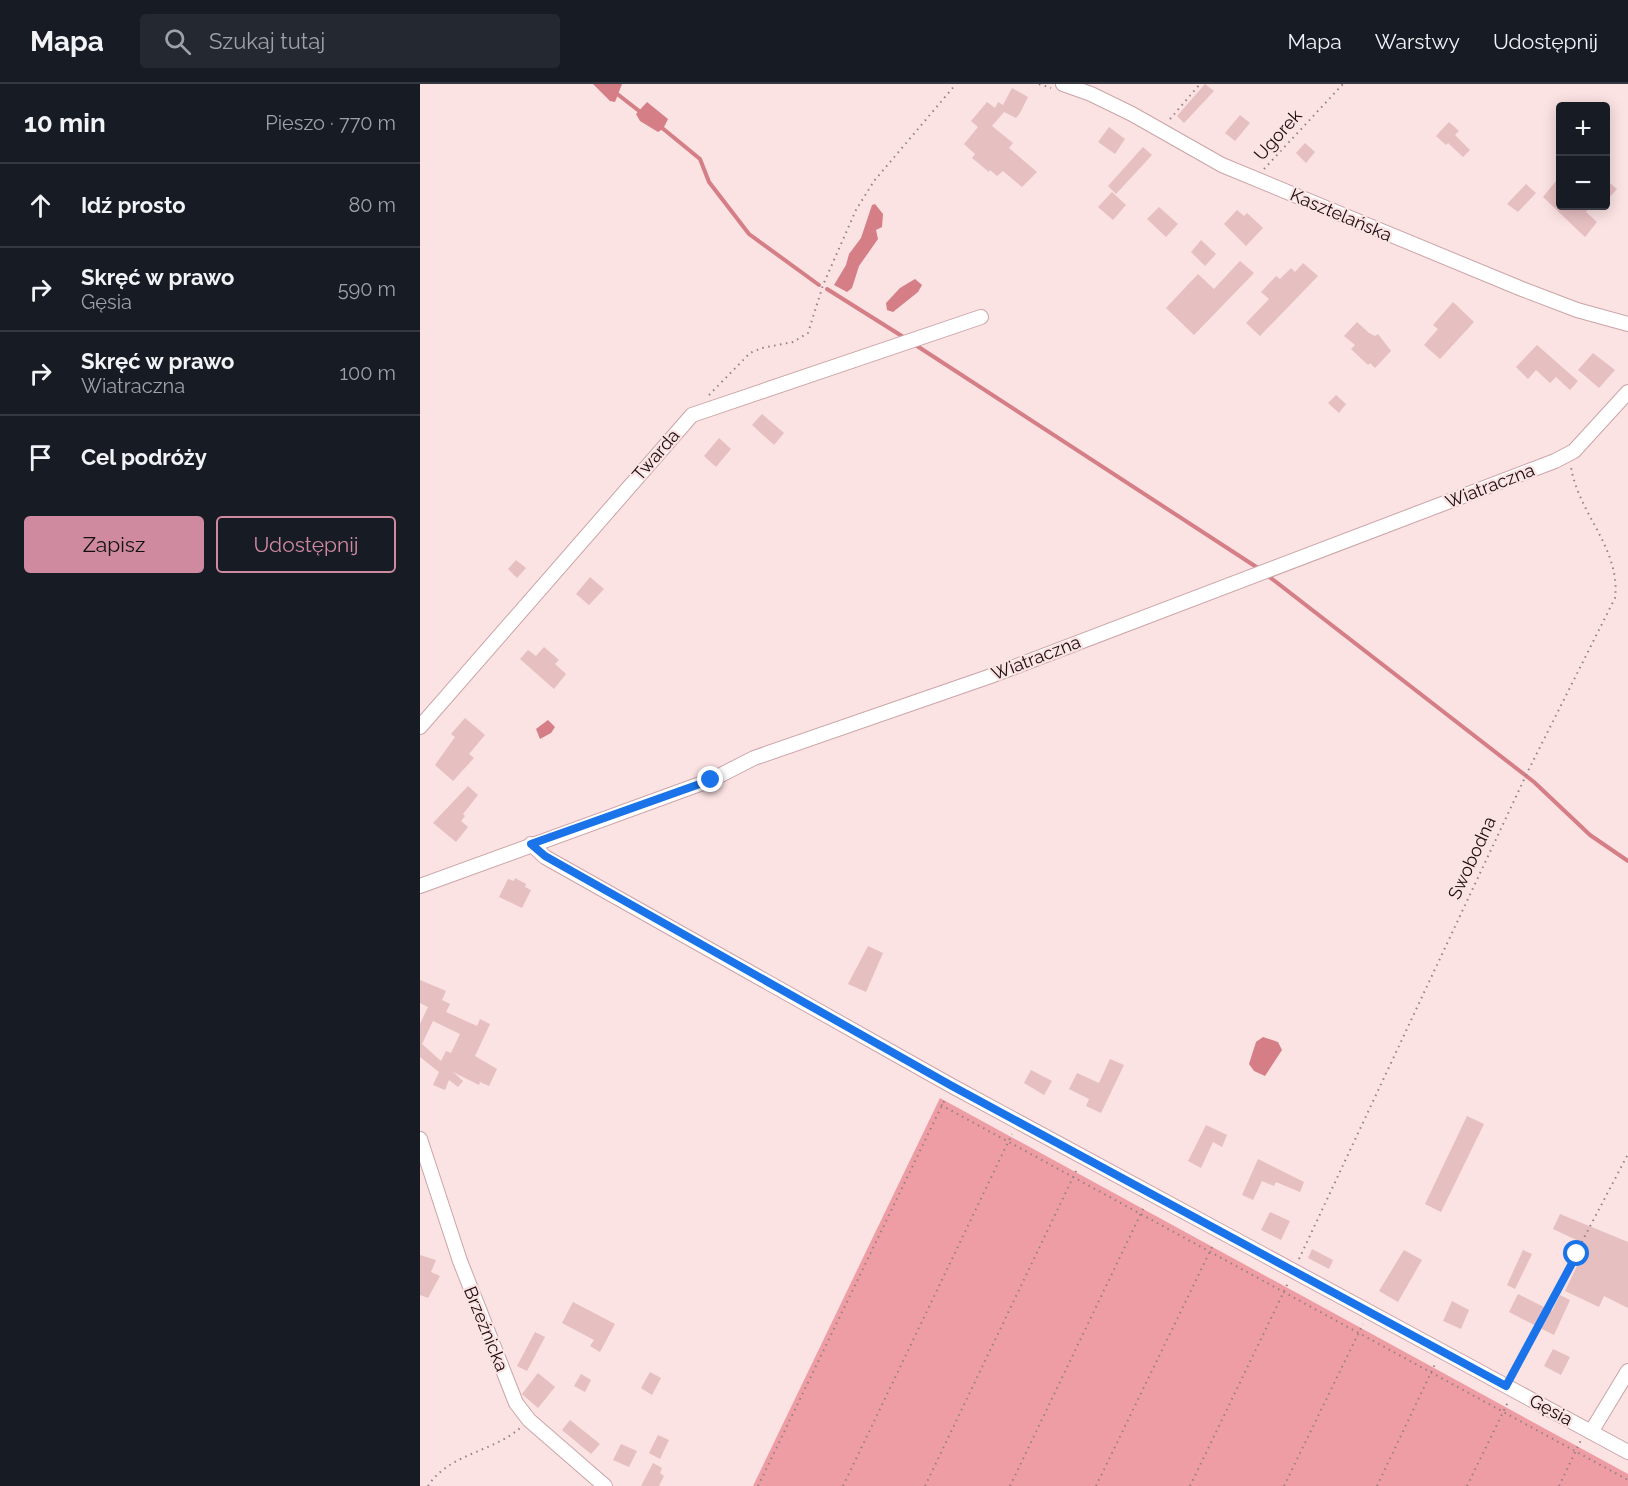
<!DOCTYPE html>
<html lang="pl">
<head>
<meta charset="utf-8">
<style>
	:root { --surface:#171b24; --page:#242831; --text:#f1f3f6; --muted:#9ea1a6; --line:#363941; --accent:#cf8aa0 }
	body { margin:0; font-family:Raleway,sans-serif; background:var(--page); color:var(--text) }
	.controls { position:absolute; right:18px; top:18px; display:grid; overflow:hidden; border-radius:6px; box-shadow:0 3px 15px #0003 }
	.controls button { width:54px; height:54px; display:grid; place-items:center; padding:0; border:0; border-bottom:2px solid var(--line); background:var(--surface); color:var(--text); font:30px sans-serif }
	.stop { position:absolute; width:18px; height:18px; margin:-14px; border:4px solid #1a73e8; border-radius:50%; background:#fff }
	.stop.end { background:#1a73e8; border-color:#fff; box-shadow:0 2px 6px #0008 }
	.list { margin:0; padding:0; list-style:none }
	h2 { display:flex; justify-content:space-between; align-items:center; height:78px; margin:0; padding:0 24px; font-size:26px }
	h2 small { font-size:20px; font-weight:400; color:var(--muted) }
	.list li { display:grid; grid-template-columns:39px 1fr auto; gap:18px; align-items:center; box-sizing:border-box; height:84px; padding:0 24px; border-top:2px solid var(--line) }
	.list b { display:block; font-size:22px; white-space:nowrap }
	.list p { margin:0; font-size:20px; white-space:nowrap; color:var(--muted) }
	.list em { font-size:20px; font-style:normal; color:var(--muted) }
	.actions { display:flex; gap:12px; padding:18px 24px }
	.actions a { flex:1; padding:14px 0; border:2px solid var(--accent); border-radius:6px; text-align:center; font-size:21px; color:var(--accent) }
	.actions .main { background:var(--accent); color:#111 }
	.icon { flex:none; width:33px; height:33px; fill:none; stroke:currentColor; stroke-width:2; stroke-linecap:round; stroke-linejoin:round }
	.map { position:relative; flex:none; width:1208px; height:1402px; overflow:hidden }
	header { display:flex; align-items:center; gap:36px; box-sizing:border-box; height:84px; padding:0 30px; background:var(--surface); border-bottom:2px solid var(--line) }
	header strong { font-size:28px }
	nav { display:flex; gap:33px; margin-inline-start:auto; font-size:21px }
	.search { width:420px; height:54px; background:var(--page); display:flex; align-items:center; gap:15px; box-sizing:border-box; padding:0 21px; border-radius:6px; color:var(--muted); font-size:22px }
	main { display:flex }
	aside { flex:1; background:var(--surface) }
	.map>svg:first-child { display:block }
</style>
</head>
<body>
<header>
<strong>Mapa</strong>
<div class="search"><svg class="icon" aria-label="search" viewBox="0 0 24 24"><circle cx="10" cy="10" r="6"/><path d="M15 15l6 6"/></svg>Szukaj tutaj</div>
<nav><a>Mapa</a><a>Warstwy</a><a>Udostępnij</a></nav>
</header>
<main>
<aside>
<h2>10 min<small>Pieszo · 770 m</small></h2>
<ul class="list">
<li><svg class="icon" aria-label="ahead" viewBox="0 0 24 24"><path d="M12 20V5M6 11l6-6 6 6"/></svg><div><b>Idź prosto</b></div><em>80 m</em></li>
<li><svg class="icon" aria-label="right" viewBox="0 0 24 24"><path d="M7 20v-9h11M14 6l5 5-5 5"/></svg><div><b>Skręć w prawo</b><p>Gęsia</p></div><em>590 m</em></li>
<li><svg class="icon" aria-label="right" viewBox="0 0 24 24"><path d="M7 20v-9h11M14 6l5 5-5 5"/></svg><div><b>Skręć w prawo</b><p>Wiatraczna</p></div><em>100 m</em></li>
<li><svg class="icon" aria-label="arrive" viewBox="0 0 24 24"><path d="M6 21V4h12l-3 4 3 4H6"/></svg><div><b>Cel podróży</b></div></li>
</ul>
<div class="actions"><a class="main">Zapisz</a><a>Udostępnij</a></div>
</aside>
<div class="map">
<svg width="1208" height="1402" viewBox="0 0 1208 1402">
	<rect width="100%" height="100%" fill="#fbe2e3"/>
	<!-- green -->
	<polygon fill="#ef9da4" points="520,1014 1208,1390 1208,1402 333,1402"/>
	<!-- water -->
	<g fill="#d57e86">
		<polygon points="173,0 202,0 195,18 190,17"/>
		<polygon points="227,18 248,35 243,45 238,48 220,37 216,30"/>
		<polygon points="455,120 463,130 462,143 456,146 458,155 439,182 432,204 427,208 414,201 426,181 429,170 441,154 452,121"/>
		<polygon points="495,195 502,201 498,208 473,228 467,226 466,219 480,204"/>
		<polygon points="128,636 135,643 131,649 120,655 116,645"/>
		<polygon points="843,953 858,958 862,966 845,992 834,987 829,980 836,958"/>
	</g>
	<g fill="none" stroke-linecap="round" stroke-linejoin="round">
		<!-- stream -->
		<g stroke="#d57e86" stroke-width="4">
			<polyline points="196,9 223,30"/>
			<polyline points="241,43 280,75 289,98 329,150 399,201"/>
			<polyline points="407,205 485,254"/>
			<polyline points="494,260 841,486"/>
			<polyline points="847,491 1114,698 1170,751 1208,777"/>
		</g>
	</g>
	<!-- building -->
	<g fill="#e6bfc1" fill-rule="evenodd">
		<polygon points="785,0 794,7 764,39 757,32"/>
		<polygon points="592,4 608,13 600,29 596,34 584,28 572,42 593,59 589,64 617,88 602,103 583,87 577,92 570,86 569,88 552,74 555,70 544,60 558,43 551,37 567,18 575,24 578,18 583,21"/>
		<polygon points="820,31 830,39 815,57 805,49"/>
		<polygon points="1029,38 1039,47 1035,51 1050,66 1043,73 1028,59 1026,61 1016,52"/>
		<polygon points="689,43 705,55 695,70 678,58"/>
		<polygon points="885,59 895,68 886,79 876,69"/>
		<polygon points="723,63 732,71 696,110 688,102"/>
		<polygon points="1140,92 1140,122 1170,122 1166,128 1177,138 1165,153 1123,113"/>
		<polygon points="1185,95 1197,105 1185,118"/>
		<polygon points="1106,100 1116,109 1098,128 1087,120"/>
		<polygon points="692,108 706,121 693,136 678,123"/>
		<polygon points="739,123 758,140 746,153 727,135"/>
		<polygon points="817,126 824,132 827,129 843,144 826,162 804,140"/>
		<polygon points="781,156 796,170 785,182 771,168"/>
		<polygon points="820,177 834,189 774,251 746,224 778,190 794,205"/>
		<polygon points="883,179 898,192 840,252 826,239 849,215 841,208 856,192 860,195 871,184 875,188"/>
		<polygon points="1033,218 1054,238 1020,275 1004,261 1018,245 1013,241"/>
		<polygon points="937,238 949,249 955,252 958,250 971,267 955,284 950,279 948,281 931,265 935,261 924,252"/>
		<polygon points="1117,261 1158,297 1150,306 1136,293 1130,299 1116,286 1108,295 1096,283"/>
		<polygon points="1173,269 1195,286 1179,304 1158,286"/>
		<polygon points="916,311 926,320 919,329 908,319"/>
		<polygon points="342,330 364,349 354,361 332,341"/>
		<polygon points="299,354 311,365 296,383 284,372"/>
		<polygon points="96,476 106,484 97,494 88,485"/>
		<polygon points="170,493 184,505 169,521 156,510"/>
		<polygon points="124,563 139,576 135,580 146,590 134,605 100,575 108,566 116,572"/>
		<polygon points="45,634 65,651 49,670 54,674 33,697 15,681 35,653 31,650"/>
		<polygon points="48,702 58,711 43,730 45,732 41,737 48,743 36,758 13,739"/>
		<polygon points="95,794 106,800 105,803 111,806 102,824 79,813 88,795 94,797"/>
		<polygon points="448,862 463,869 446,908 428,900"/>
		<path d="M0,896L26,907L22,916L30,920L26,928L57,942L60,935L70,940L55,972L77,985L69,1002L60,998L59,1001L33,988L43,997L38,1003L29,996L25,1006L13,1001L19,988L0,973V940L8,923L0,919ZM13,937L40,950L31,969L26,967L21,977L2,960Z"/>
		<polygon points="690,975 704,981 681,1029 666,1022 669,1015 649,1005 657,989 679,999"/>
		<polygon points="611,986 632,997 624,1011 604,999"/>
		<polygon points="1047,1032 1064,1040 1021,1128 1005,1120"/>
		<polygon points="786,1041 807,1051 802,1063 793,1058 781,1084 768,1077"/>
		<polygon points="838,1075 884,1098 880,1108 856,1098 854,1102 842,1097 833,1116 822,1111"/>
		<polygon points="850,1128 870,1137 861,1156 841,1146"/>
		<polygon points="1140,1130 1208,1158 1208,1224 1184,1212 1179,1223 1145,1207 1167,1161 1133,1145"/>
		<polygon points="892,1165 913,1176 909,1185 888,1174"/>
		<polygon points="984,1166 1002,1176 978,1218 959,1207"/>
		<polygon points="1103,1166 1112,1170 1095,1205 1087,1201"/>
		<polygon points="0,1171 16,1176 11,1188 20,1192 8,1214 0,1211"/>
		<polygon points="1098,1210 1132,1227 1140,1211 1150,1216 1134,1251 1089,1228"/>
		<polygon points="1032,1217 1049,1226 1041,1245 1023,1237"/>
		<polygon points="153,1218 195,1240 180,1268 170,1262 174,1256 142,1239"/>
		<polygon points="115,1248 125,1253 107,1287 97,1282"/>
		<polygon points="1133,1265 1150,1273 1141,1291 1124,1282"/>
		<polygon points="230,1288 241,1294 232,1311 221,1304"/>
		<polygon points="118,1289 135,1303 118,1324 102,1310"/>
		<polygon points="161,1290 171,1296 165,1308 154,1302"/>
		<polygon points="150,1336 180,1360 171,1370 142,1346"/>
		<polygon points="238,1351 249,1356 240,1375 229,1369"/>
		<polygon points="201,1360 217,1367 209,1383 193,1376"/>
		<polygon points="233,1379 242,1384 240,1389 244,1392 239,1402 221,1402"/>
	</g>
	<g fill="none" stroke-linecap="round" stroke-linejoin="round">
		<!-- minor casing -->
		<g stroke="#cba4a7" stroke-width="16">
			<g id="minor">
				<polyline points="643,0 671,10 712,30 802,81 1102,205 1157,226 1208,240"/>
				<polyline points="0,643 272,331 561,233"/>
				<polyline points="111,760 125,773 532,1002 1208,1368"/>
				<polyline points="0,802 291,696 334,674 568,593 1135,377 1154,367 1208,308"/>
				<polyline points="0,1055 40,1177 96,1319 109,1336 185,1402"/>
				<polyline points="1171,1348 1208,1287"/>
			</g>
		</g>
		<!-- path -->
		<g stroke="#968283" stroke-width="2" stroke-dasharray="1.5 4.5" stroke-linecap="butt">
			<polyline points="619,0 631,4"/>
			<polyline points="750,35 780,0"/>
			<polyline points="844,85 923,0"/>
			<polyline points="289,311 330,269 342,264 373,258 388,249 403,201 436,126 454,97 536,0"/>
			<polyline points="521,1021 1208,1396"/>
			<path d="M879,1175L1108,687L1195,514C1201,465 1158,429 1151,383"/>
			<polyline points="1092,1291 1208,1070"/>
			<path d="M8,1402C28,1370 73,1368 100,1344"/>
			<polyline points="338,1402 526,1013"/>
			<polyline points="423,1402 592,1050"/>
			<polyline points="505,1402 657,1085"/>
			<polyline points="590,1402 725,1121"/>
			<polyline points="676,1402 794,1159"/>
			<polyline points="770,1402 868,1199"/>
			<polyline points="864,1402 943,1240"/>
			<polyline points="957,1402 1016,1278"/>
			<polyline points="1047,1402 1088,1318"/>
			<polyline points="1139,1402 1161,1356"/>
		</g>
		<!-- minor -->
		<use href="#minor" stroke="#fff" stroke-width="14"/>
	</g>
	<g fill="none" stroke-linecap="round" stroke-linejoin="round">
		<!-- route -->
		<polyline stroke="#1a73e8" stroke-width="8" points="291,696 111,760 125,772 532,1002 1086,1302 1157,1170"/>
	</g>
	<g text-anchor="middle" stroke-width="4.5" stroke-linejoin="round" paint-order="stroke">
		<!-- street labels -->
		<g font-size="18" fill="#190c0d" stroke="#fbe2e3">
			<text transform="translate(858 51) rotate(-48)" y="6">Ugorek</text>
			<text transform="translate(921 131) rotate(23)" y="6">Kasztelańska</text>
			<text transform="translate(236 371) rotate(-49)" y="6">Twarda</text>
			<text transform="translate(1070 402) rotate(-21)" y="6">Wiatraczna</text>
			<text transform="translate(616 574) rotate(-21)" y="6">Wiatraczna</text>
			<text transform="translate(1052 774) rotate(-65)" y="6">Swobodna</text>
			<text transform="translate(66 1245) rotate(68)" y="6">Brzeźnicka</text>
			<text transform="translate(1131 1326) rotate(28)" y="6">Gęsia</text>
		</g>
	</g>
</svg>
<div class="controls">
<button>+</button>
<button>−</button>
</div>
<div class="stop" style="left:1157px;top:1170px"></div>
<div class="stop end" style="left:291px;top:696px"></div>
</div>
</main>
</body>
</html>
